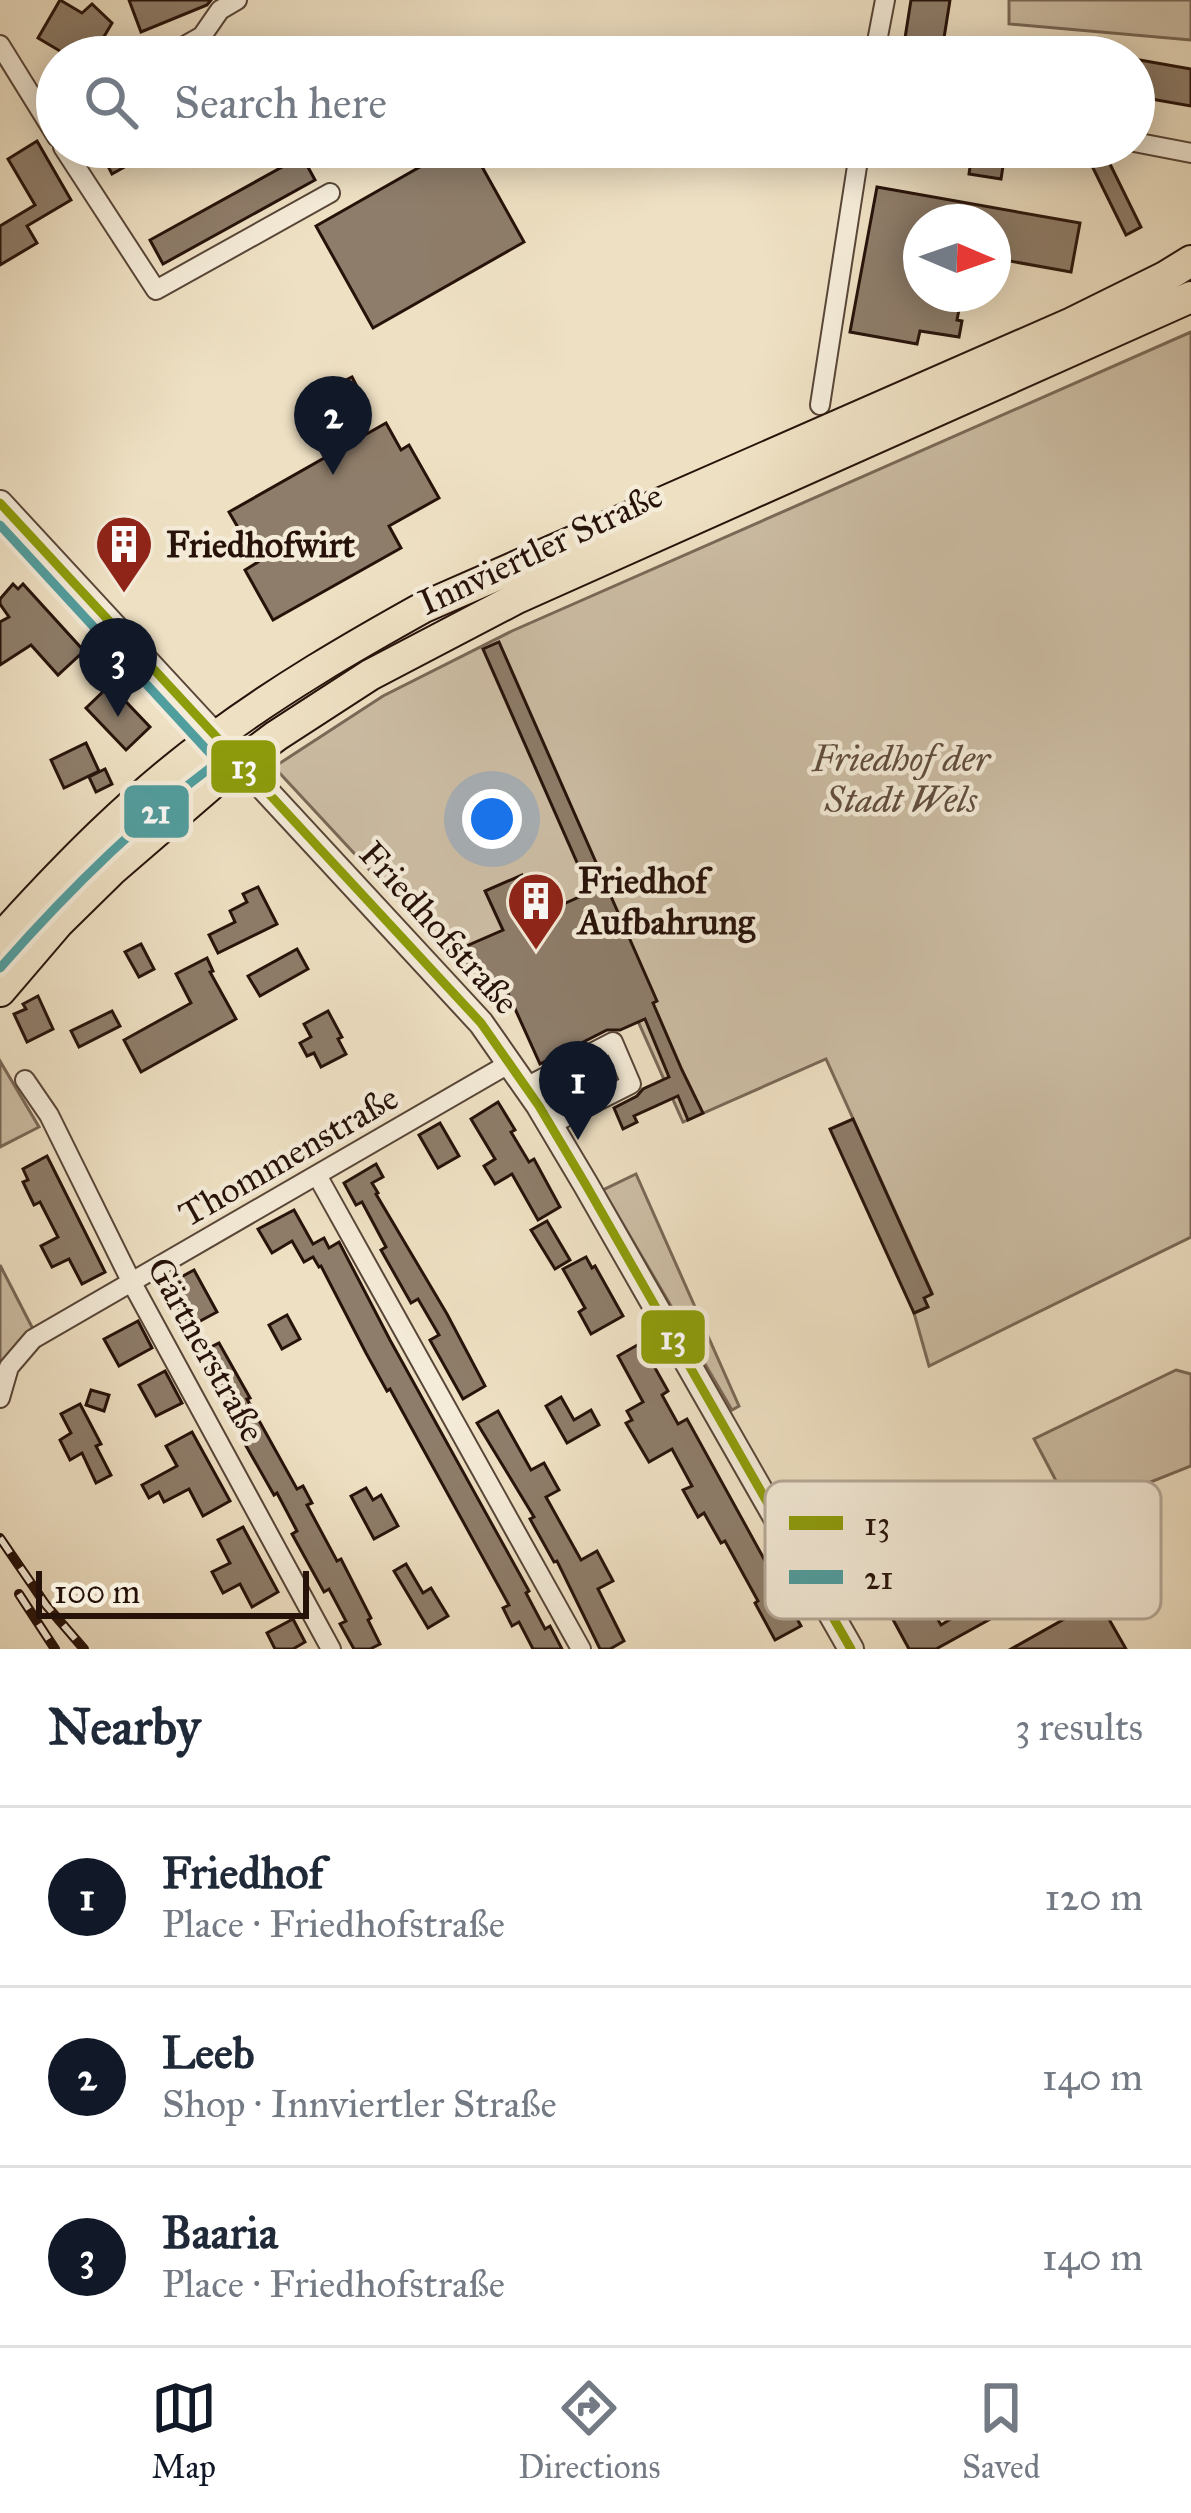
<!DOCTYPE html>
<html lang="en">
<head>
<meta charset="utf-8">
<style>
	:root { --surface:#fff; --page:#f6f6f7; --text:#1f2937; --muted:#747a83; --line:#e0e1e3; --accent:#111827 }
	body { margin:0; font-family:"IM FELL Great Primer",serif; background:var(--page); color:var(--text) }
	.compass { position:absolute; left:903px; top:204px; width:108px; height:108px; border-radius:50%; background:var(--surface); box-shadow:0 6px 30px #0003; rotate:92deg }
	.scale { position:absolute; left:36px; bottom:30px; width:273px; box-sizing:border-box; padding-left:12px; border:6px solid #27120a; border-top:0; font-size:33px; line-height:42px; white-space:nowrap; color:#27120a; -webkit-text-stroke:9px #f4ebd8; paint-order:stroke }
	.you { position:absolute; left:492px; top:819px; width:42px; height:42px; margin:-30px; border:9px solid #fff; border-radius:50%; background:#1a73e8; box-shadow:0 0 0 18px #1a73e833 }
	.badge { display:grid; place-items:center; width:78px; height:78px; border-radius:50%; background:var(--accent); color:#fff; font-size:39px; font-weight:700 }
	.pin { position:absolute; translate:-50% -99px; filter:drop-shadow(0 3px 6px #0008) }
	.pin::after { content:''; position:absolute; top:63px; width:42px; height:36px; background:inherit; clip-path:polygon(0 0,100% 0,50% 100%) }
	.list { margin:0; padding:0; list-style:none }
	h2 { display:flex; justify-content:space-between; align-items:center; height:156px; margin:0; padding:0 48px; font-size:51px }
	h2 small { font-size:39px; font-weight:400; color:var(--muted) }
	.list li { display:grid; grid-template-columns:78px 1fr auto; gap:36px; align-items:center; box-sizing:border-box; height:180px; padding:0 48px; border-top:3px solid var(--line) }
	.list b { display:block; font-size:45px; white-space:nowrap }
	.list p { margin:0; font-size:39px; white-space:nowrap; color:var(--muted) }
	.list em { font-size:39px; font-style:normal; color:var(--muted) }
	.icon { flex:none; width:66px; height:66px; fill:none; stroke:currentColor; stroke-width:2; stroke-linecap:round; stroke-linejoin:round }
	.map { position:relative; flex:none; width:1191px; height:1649px; overflow:hidden }
	.search { position:absolute; background:var(--surface); box-shadow:0 6px 30px #0003; left:36px; right:36px; top:36px; height:132px; display:flex; align-items:center; gap:30px; box-sizing:border-box; padding:0 42px; border-radius:66px; color:var(--muted); font-size:45px }
	.sheet { height:696px; background:var(--surface) }
	nav { display:flex; justify-content:space-around; align-items:center; box-sizing:border-box; height:168px; border-top:3px solid var(--line); background:var(--surface); font-size:33px; color:var(--muted) }
	nav a { display:grid; justify-items:center; gap:6px }
	nav .on { color:var(--accent) }
	.map>svg:first-child { display:block }
</style>
</head>
<body>
<div class="map">
<svg width="1191" height="1649" viewBox="0 0 1191 1649">
	<rect width="100%" height="100%" fill="#eee0c3"/>
	<filter id="stains"><feTurbulence type="fractalNoise" baseFrequency=".00167" numOctaves="4"/><feColorMatrix values="0 0 0 0 .2 0 0 0 0 .09 0 0 0 0 .02 0 0 0 .5 -.17"/></filter>
	<radialGradient id="worn" r=".72"><stop offset=".6" stop-color="#630" stop-opacity="0"/><stop offset="1" stop-color="#630" stop-opacity=".3"/></radialGradient>
	<!-- green -->
	<g fill="#ccbda4" stroke="#7a6857" stroke-width="3">
		<polygon points="1009,0 1191,0 1191,40 1009,24"/>
		<polygon points="1191,332 1191,1237 929,1366 914,1313 928,1307 924,1298 932,1293 826,1059 683,1122 608,954 495,1005 274,767 383,696 512,631"/>
		<polygon points="0,1061 39,1127 0,1147"/>
		<polygon points="636,1174 739,1406 732,1410 603,1190"/>
		<polygon points="0,1265 34,1331 0,1386"/>
		<polygon points="1176,1370 1191,1374 1191,1466 1073,1513 1034,1439"/>
	</g>
	<!-- building -->
	<g fill="#8e7d6a" stroke="#27120a" stroke-width="3" fill-rule="evenodd">
		<polygon points="60,0 82,13 92,4 112,23 92,57 60,57 60,51 38,38"/>
		<polygon points="129,0 211,0 207,5 141,32"/>
		<polygon points="911,0 950,0 941,57 902,57"/>
		<polygon points="1022,39 1078,49 1077,57 1019,57"/>
		<polygon points="1134,59 1191,69 1191,106 1134,96"/>
		<polygon points="37,141 71,200 27,226 37,243 0,265 0,226 35,205 8,159"/>
		<polygon points="98,147 160,147 112,174"/>
		<polygon points="455,147 471,147 524,242 373,328 316,226"/>
		<polygon points="939,147 1006,147 1001,179 969,174 971,160 938,155"/>
		<polygon points="302,156 315,180 163,264 150,240"/>
		<polygon points="1107,158 1141,227 1126,235 1092,166"/>
		<polygon points="877,187 1080,223 1071,272 993,258 993,222 921,222 921,294 962,294 957,320 962,321 959,337 920,331 917,344 850,332"/>
		<polygon points="352,377 364,400 346,409 334,386"/>
		<polygon points="386,423 401,450 409,445 439,498 389,526 401,548 273,620 245,570 258,562 229,512"/>
		<polygon points="13,584 18,589 23,584 84,651 58,675 31,645 0,665 0,622 9,617 0,604 0,599"/>
		<polygon points="499,642 657,1001 653,1003 682,1070 703,1113 688,1120 678,1096 634,1116 637,1122 623,1129 614,1108 637,1096 643,1089 669,1077 645,1019 620,1030 607,1030 540,1064 502,980 483,989 463,968 455,951 503,930 485,891 522,875 539,915 590,892 483,649"/>
		<polygon points="110,685 150,727 126,750 86,708"/>
		<polygon points="86,743 99,771 64,788 51,760"/>
		<polygon points="105,769 112,784 96,792 89,777"/>
		<polygon points="258,887 277,924 218,953 209,935 235,922 230,911 247,902 243,894"/>
		<polygon points="141,944 154,969 139,977 125,952"/>
		<polygon points="297,949 308,969 260,996 248,976"/>
		<polygon points="207,958 213,971 210,972 236,1019 141,1072 124,1040 191,1003 176,974"/>
		<polygon points="38,996 53,1029 27,1042 14,1014 26,1009 23,1004"/>
		<polygon points="112,1011 120,1026 79,1047 71,1031"/>
		<polygon points="328,1011 342,1037 338,1039 346,1054 321,1067 314,1053 307,1056 300,1043 311,1037 304,1024"/>
		<polygon points="498,1102 515,1130 511,1132 529,1162 534,1159 560,1207 538,1220 512,1174 495,1184 484,1166 495,1159 471,1119"/>
		<polygon points="853,1119 932,1294 924,1298 928,1307 914,1313 830,1129"/>
		<polygon points="440,1123 459,1156 438,1168 419,1135"/>
		<polygon points="47,1156 105,1272 82,1284 69,1259 52,1267 41,1246 58,1237 40,1202 34,1205 23,1182 28,1180 23,1169"/>
		<polygon points="376,1164 383,1177 372,1183 378,1193 376,1194 447,1314 485,1386 463,1399 430,1340 439,1335 418,1299 411,1303 381,1250 386,1247 362,1202 356,1205 344,1183"/>
		<polygon points="294,1210 313,1244 324,1238 329,1248 339,1242 390,1340 529,1591 526,1593 545,1629 550,1626 562,1649 533,1649 519,1622 512,1626 503,1608 509,1605 390,1389 387,1391 366,1353 321,1266 319,1267 313,1257 304,1262 292,1241 272,1253 258,1229"/>
		<polygon points="547,1221 570,1260 555,1269 531,1230"/>
		<polygon points="586,1257 592,1268 595,1266 623,1316 591,1334 579,1312 585,1308 563,1269"/>
		<polygon points="194,1270 217,1312 189,1327 177,1306 172,1309 161,1288"/>
		<polygon points="287,1315 300,1339 282,1349 269,1325"/>
		<polygon points="138,1321 152,1348 119,1366 104,1339"/>
		<polygon points="219,1343 250,1398 247,1399 297,1489 303,1486 312,1503 307,1505 337,1561 341,1559 371,1618 368,1620 380,1644 370,1649 354,1649 340,1624 346,1621 329,1589 324,1592 292,1534 297,1531 277,1493 274,1495 245,1444 248,1443 230,1409 227,1411 197,1354"/>
		<polygon points="641,1343 668,1391 662,1395 678,1424 687,1419 801,1626 775,1640 755,1603 758,1601 725,1541 721,1543 704,1513 698,1517 683,1490 692,1486 672,1449 649,1462 626,1423 632,1420 627,1411 643,1402 618,1356"/>
		<polygon points="165,1371 182,1403 156,1416 139,1385"/>
		<polygon points="91,1390 109,1395 104,1411 86,1405"/>
		<polygon points="561,1397 574,1420 591,1410 599,1425 567,1443 546,1406"/>
		<polygon points="80,1404 101,1444 96,1446 111,1475 96,1483 82,1453 70,1460 60,1440 71,1433 61,1414"/>
		<polygon points="498,1411 531,1470 544,1463 559,1490 546,1497 581,1560 597,1551 613,1581 598,1589 624,1641 610,1649 600,1649 557,1561 554,1562 530,1519 534,1517 477,1423"/>
		<polygon points="192,1432 230,1501 203,1516 189,1489 164,1502 159,1492 149,1498 142,1485 177,1466 166,1446"/>
		<polygon points="366,1488 373,1500 381,1495 398,1526 374,1539 351,1496"/>
		<path d="M1041,1495L1066,1545L1043,1556L1032,1534L978,1561L1005,1611L936,1649H909L853,1546L943,1497L967,1541L1022,1513L1018,1507ZM953,1584L967,1609L941,1625L926,1599Z"/>
		<polygon points="243,1527 278,1592 252,1607 240,1584 223,1593 212,1572 230,1563 218,1540"/>
		<polygon points="406,1564 423,1593 431,1588 448,1616 428,1628 394,1571"/>
		<polygon points="1098,1600 1126,1649 1011,1649"/>
		<polygon points="293,1619 305,1642 293,1649 275,1649 267,1633"/>
	</g>
	<g fill="none" stroke-linecap="round" stroke-linejoin="round">
		<!-- minor casing -->
		<g stroke="#594638" stroke-width="22">
			<g id="minor">
				<polyline points="0,45 57,137"/>
				<polyline points="165,57 202,36 220,10 237,0"/>
				<polyline points="874,57 885,0"/>
				<polyline points="1134,142 1191,153"/>
				<polyline points="63,147 156,290 330,193"/>
				<polyline points="820,405 860,147"/>
				<polyline points="25,1080 49,1115 132,1283 331,1649"/>
				<polyline points="526,1087 613,1042 631,1084 550,1125"/>
				<polyline points="318,1177 581,1649"/>
				<polyline points="0,1398 9,1367 33,1339 510,1063"/>
			</g>
		</g>
		<!-- tertiary casing -->
		<g stroke="#594638" stroke-width="28">
			<polyline id="tertiary" points="0,503 481,1023 539,1106 586,1185 851,1649"/>
		</g>
		<!-- primary casing -->
		<g stroke="#27120a" stroke-width="34">
			<g id="primary">
				<path d="M0,939C65,867 135,795 214,738C280,689 352,647 424,607L1072,323L1165,277L1191,261"/>
				<polyline points="0,991 59,922 111,871 213,783 276,736 370,675 517,598 1191,297"/>
			</g>
		</g>
		<!-- minor -->
		<use href="#minor" stroke="#f4ebd8" stroke-width="18"/>
		<!-- tertiary -->
		<use href="#tertiary" stroke="#f4ebd8" stroke-width="24"/>
		<!-- primary -->
		<use href="#primary" stroke="#eee0c3" stroke-width="30"/>
		<!-- rail casing -->
		<g stroke="#27120a" stroke-width="10">
			<g id="rail">
				<polyline points="0,1538 46,1605 84,1649"/>
				<polyline points="19,1594 55,1649"/>
			</g>
		</g>
		<!-- rail -->
		<use href="#rail" stroke="#f4ebd8" stroke-width="6" stroke-dasharray="18" stroke-linecap="butt"/>
		<!-- bus-1 casing -->
		<g stroke="#f4ebd8" stroke-width="18">
			<polyline id="bus-1" points="0,503 481,1023 539,1106 586,1185 851,1649"/>
		</g>
		<!-- bus-2 casing -->
		<g stroke="#f4ebd8" stroke-width="18">
			<path id="bus-2" d="M0,525L218,762C137,822 66,893 0,968"/>
		</g>
		<!-- bus-1 -->
		<use href="#bus-1" stroke="#8d9c0b" stroke-width="9"/>
		<!-- bus-2 -->
		<use href="#bus-2" stroke="#519e9f" stroke-width="9"/>
	</g>
	<!-- icons -->
	<defs>
		<g id="building-pin" transform="scale(3)"><path d="M0 17L-7.5 6A9.5 9.5 0 1 1 7.5 6Z" fill="#8f2418" stroke="#f4ebd8"/><path d="M-4-6H4V6H1V3H-1V6H-4ZM-2.5-4.3h1.7v1.8h-1.7ZM.8-4.3h1.7v1.8H.8ZM-2.5-1h1.7V.8h-1.7ZM.8-1h1.7V.8H.8Z" fill="#fff"/></g>
	</defs>
	<g fill-rule="evenodd">
		<use href="#building-pin" x="124" y="544"/>
		<use href="#building-pin" x="536" y="901"/>
	</g>
	<g text-anchor="middle" stroke-width="9" stroke-linejoin="round" paint-order="stroke">
		<!-- poi labels -->
		<g font-size="36" font-weight="bold" fill="#27120a" stroke="#f4ebd8" text-anchor="start">
			<text x="166" y="557">Friedhofwirt</text>
			<text x="578" y="893">Friedhof<tspan x="578" dy="41">Aufbahrung</tspan></text>
		</g>
		<!-- street labels -->
		<g font-size="36" fill="#27120a" stroke="#f4ebd8">
			<text transform="translate(540 548) rotate(-25)" y="13">Innviertler Straße</text>
			<text transform="translate(440 927) rotate(48)" y="13">Friedhofstraße</text>
			<text transform="translate(288 1155) rotate(-30)" y="13">Thommenstraße</text>
			<text transform="translate(207 1349) rotate(61)" y="13">Gärtnerstraße</text>
		</g>
		<!-- park labels -->
		<g font-size="36" font-style="italic" fill="#614e40" stroke="#f4ebd8">
			<text x="901" y="771">Friedhof der<tspan x="901" dy="41">Stadt Wels</tspan></text>
		</g>
	</g>
	<!-- legend -->
	<rect x="765" y="1481" width="396" height="138" rx="18" fill="#f4ebd8" stroke="#b6aa9a" stroke-width="3"/>
	<rect x="789" y="1516" width="54" height="14" fill="#8d9c0b"/>
	<rect x="789" y="1570" width="54" height="14" fill="#519e9f"/>
	<g font-size="33" fill="#27120a">
		<text x="864" y="1535">13</text>
		<text x="864" y="1589">21</text>
	</g>
	<g stroke="#f4ebd8" stroke-width="4.5">
		<rect x="209" y="738" width="69" height="57" rx="12" fill="#8d9c0b"/>
		<rect x="122" y="783" width="69" height="57" rx="12" fill="#519e9f"/>
		<rect x="639" y="1308" width="68" height="58" rx="12" fill="#8d9c0b"/>
	</g>
	<g font-size="33" text-anchor="middle" font-weight="bold" fill="#fff">
		<text x="244" y="778">13</text>
		<text x="156" y="823">21</text>
		<text x="673" y="1349">13</text>
	</g>
	<rect width="100%" height="100%" filter="url(#stains)"/>
	<rect width="100%" height="100%" fill="url(#worn)"/>
</svg>
<svg class="compass" viewBox="-18 -18 36 36"><path d="M0-13l5 13h-10z" fill="#e53935"/><path d="M0 13l5-13h-10z" fill="#747a83"/></svg>
<div class="scale">100 m</div>
<div class="you"></div>
<div class="pin badge" style="left:578px;top:1140px">1</div>
<div class="pin badge" style="left:333px;top:475px">2</div>
<div class="pin badge" style="left:118px;top:717px">3</div>
<div class="search"><svg class="icon" aria-label="search" viewBox="0 0 24 24"><circle cx="10" cy="10" r="6"/><path d="M15 15l6 6"/></svg>Search here</div>
</div>
<section class="sheet">
<h2>Nearby<small>3 results</small></h2>
<ul class="list">
<li><span class="badge">1</span><div><b>Friedhof</b><p>Place · Friedhofstraße</p></div><em>120 m</em></li>
<li><span class="badge">2</span><div><b>Leeb</b><p>Shop · Innviertler Straße</p></div><em>140 m</em></li>
<li><span class="badge">3</span><div><b>Baaria</b><p>Place · Friedhofstraße</p></div><em>140 m</em></li>
</ul>
</section>
<nav>
<a class="on"><svg class="icon" aria-label="map" viewBox="0 0 24 24"><path d="M3 6l6-2 6 2 6-2v14l-6 2-6-2-6 2zM9 4v14M15 6v14"/></svg>Map</a>
<a><svg class="icon" aria-label="directions" viewBox="0 0 24 24"><path d="M12 3l9 9-9 9-9-9zM9 14v-3h6M13 9l2 2-2 2"/></svg>Directions</a>
<a><svg class="icon" aria-label="saved" viewBox="0 0 24 24"><path d="M7 4h10v16l-5-4-5 4z"/></svg>Saved</a>
</nav>
</body>
</html>
